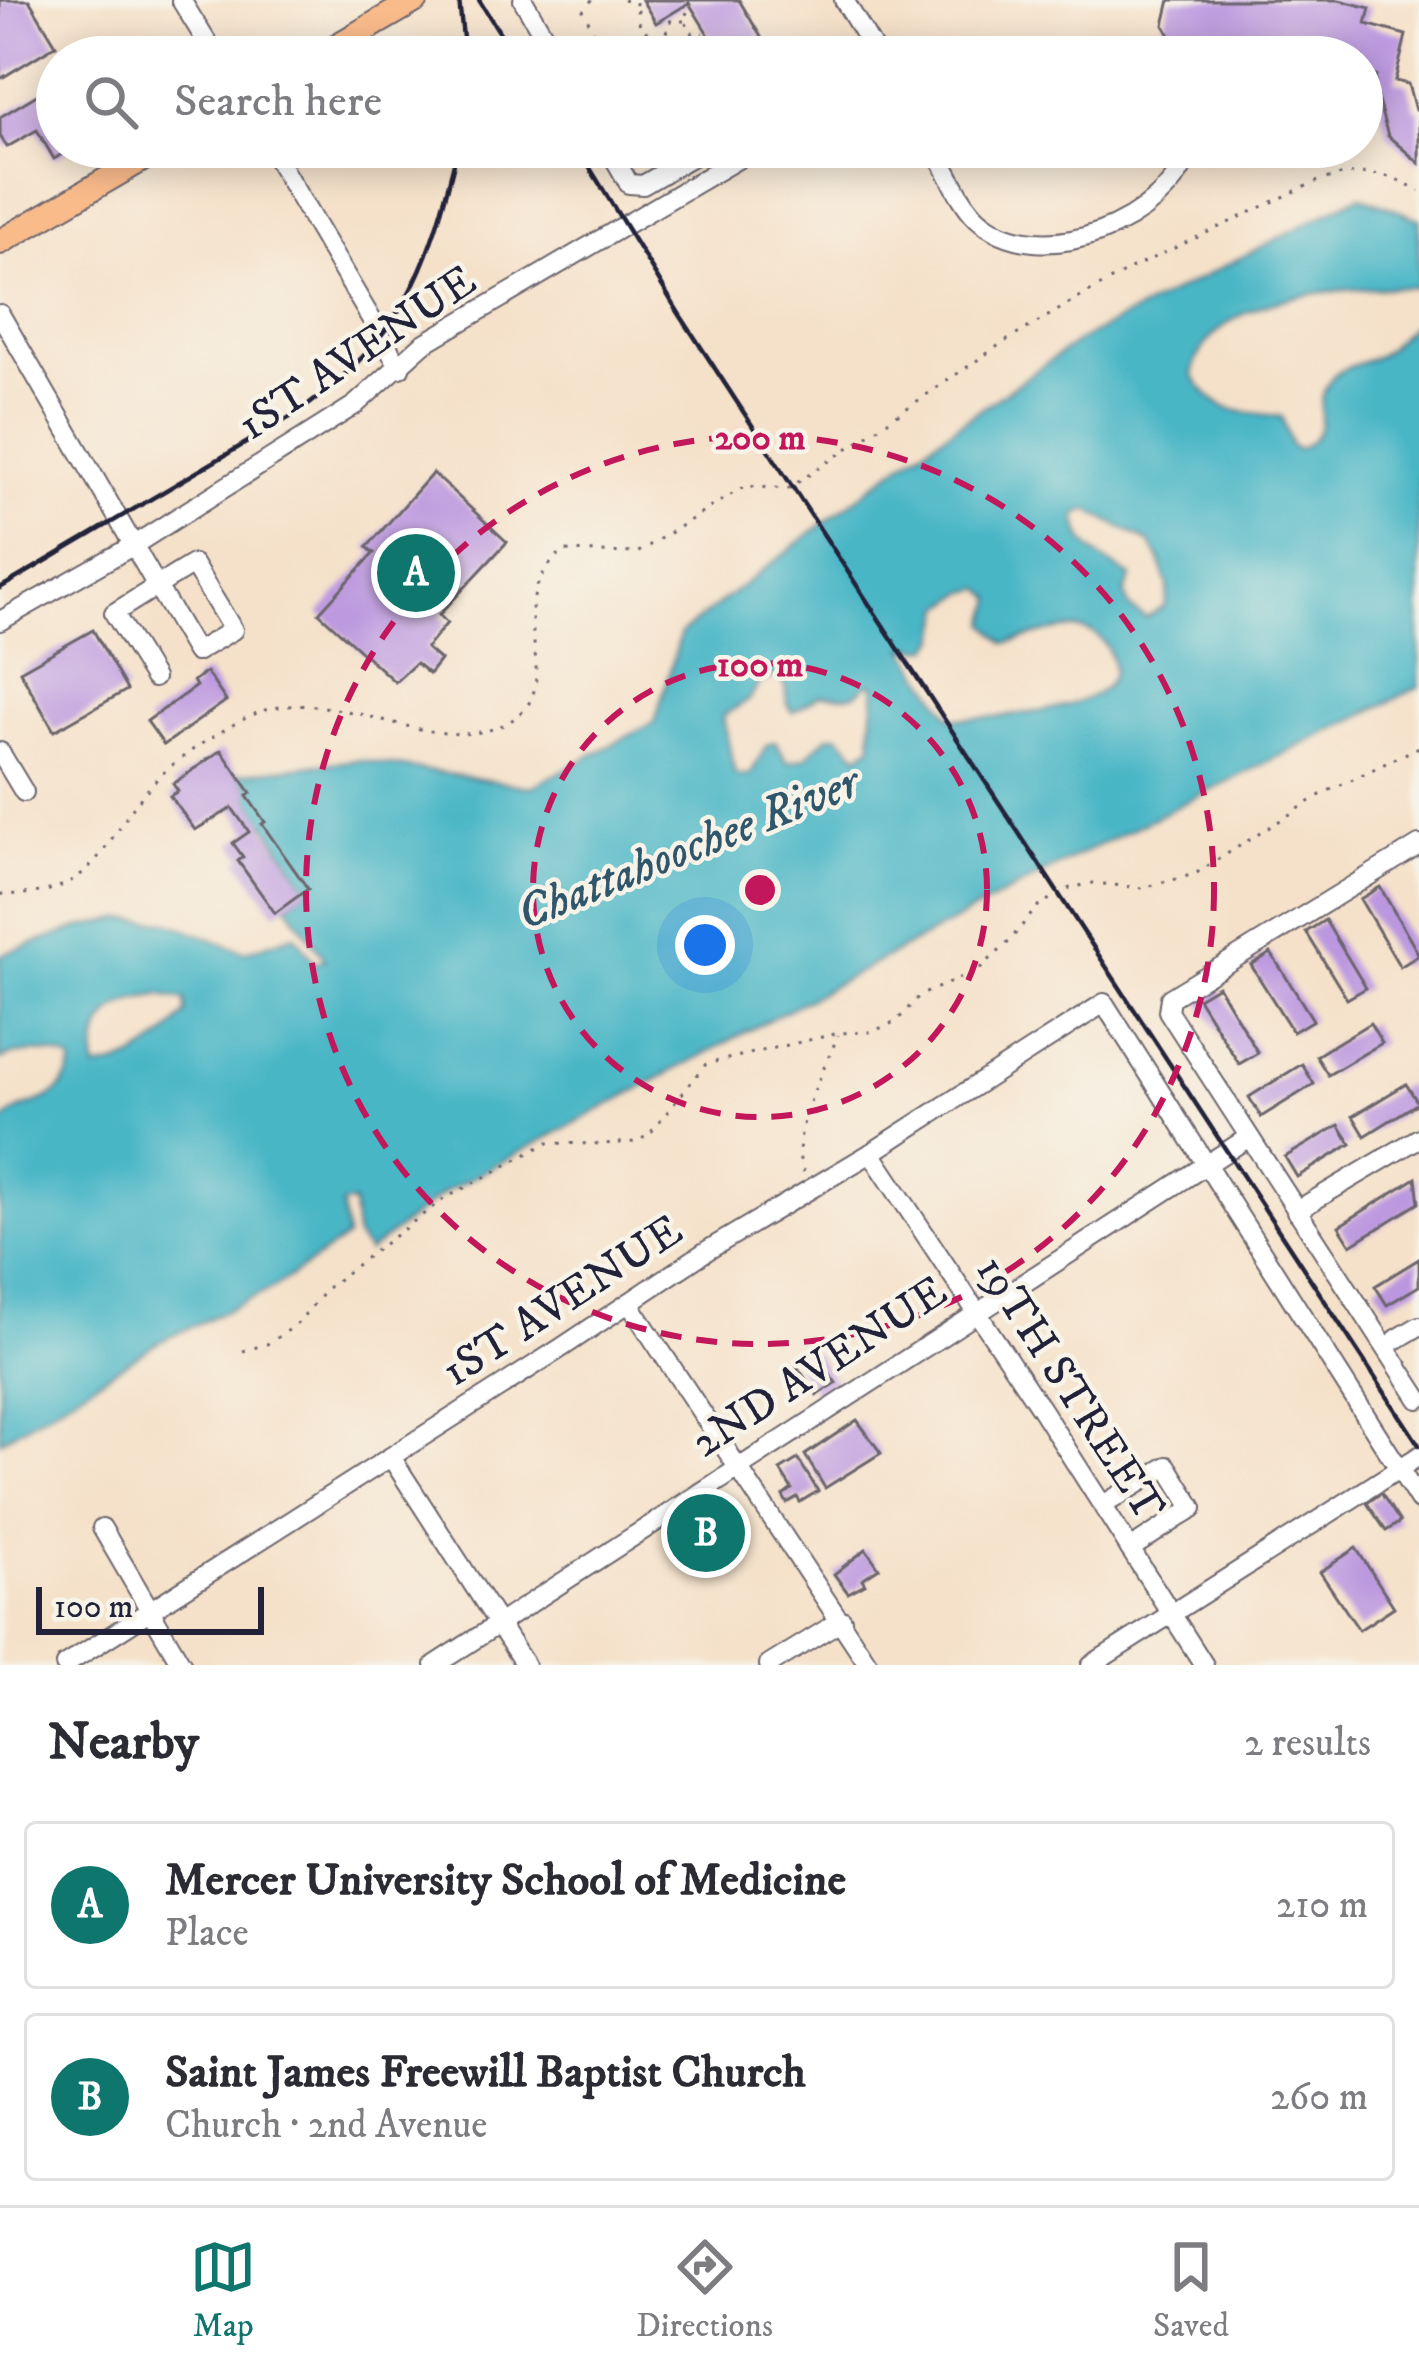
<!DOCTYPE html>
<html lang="en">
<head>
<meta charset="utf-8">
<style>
	:root { --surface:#fff; --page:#f2f2f3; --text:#2b2b33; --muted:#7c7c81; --line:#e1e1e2; --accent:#0f766e }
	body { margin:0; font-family:"IM FELL DW Pica",serif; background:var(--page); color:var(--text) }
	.scale { position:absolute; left:36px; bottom:30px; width:228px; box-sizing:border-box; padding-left:12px; border:6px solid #22223b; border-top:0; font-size:33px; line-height:42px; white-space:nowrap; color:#22223b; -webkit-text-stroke:9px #f7f3e8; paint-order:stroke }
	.you { position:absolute; left:705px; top:945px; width:42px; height:42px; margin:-30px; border:9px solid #fff; border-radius:50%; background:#1a73e8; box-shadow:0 0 0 18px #1a73e833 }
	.badge { display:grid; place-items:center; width:78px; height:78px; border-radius:50%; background:var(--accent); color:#fff; font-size:39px; font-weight:700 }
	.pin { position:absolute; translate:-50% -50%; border:6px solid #fff; box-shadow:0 3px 12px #0006 }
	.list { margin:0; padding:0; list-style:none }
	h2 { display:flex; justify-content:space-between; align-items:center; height:156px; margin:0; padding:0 48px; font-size:51px }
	h2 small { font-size:39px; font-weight:400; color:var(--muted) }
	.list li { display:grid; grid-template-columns:78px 1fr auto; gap:36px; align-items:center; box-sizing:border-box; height:168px; margin:0 24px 24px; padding:0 24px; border:3px solid var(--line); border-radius:12px }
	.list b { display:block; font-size:45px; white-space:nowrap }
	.list p { margin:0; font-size:39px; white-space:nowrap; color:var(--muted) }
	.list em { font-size:39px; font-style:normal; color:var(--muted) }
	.icon { flex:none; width:66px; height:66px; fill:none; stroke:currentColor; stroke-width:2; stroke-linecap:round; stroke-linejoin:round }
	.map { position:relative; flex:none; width:1419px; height:1665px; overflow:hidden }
	.search { position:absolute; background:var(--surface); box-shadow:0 6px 30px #0003; left:36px; right:36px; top:36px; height:132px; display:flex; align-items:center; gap:30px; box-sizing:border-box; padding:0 42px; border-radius:66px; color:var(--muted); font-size:45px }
	.sheet { height:540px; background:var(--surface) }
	nav { display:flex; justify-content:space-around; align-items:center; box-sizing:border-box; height:168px; border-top:3px solid var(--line); background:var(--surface); font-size:33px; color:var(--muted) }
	nav a { display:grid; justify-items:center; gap:6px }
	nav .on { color:var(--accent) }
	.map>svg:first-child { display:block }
</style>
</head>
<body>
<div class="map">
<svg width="1419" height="1665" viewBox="0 0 1419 1665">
	<rect width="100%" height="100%" fill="#f7f3e8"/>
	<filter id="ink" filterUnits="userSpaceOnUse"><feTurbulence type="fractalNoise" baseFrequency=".00833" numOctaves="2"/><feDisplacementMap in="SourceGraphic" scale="24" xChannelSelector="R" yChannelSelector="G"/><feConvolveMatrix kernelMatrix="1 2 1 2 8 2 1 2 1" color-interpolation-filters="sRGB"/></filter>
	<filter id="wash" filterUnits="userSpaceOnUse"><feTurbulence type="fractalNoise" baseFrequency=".004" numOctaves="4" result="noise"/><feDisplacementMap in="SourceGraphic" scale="48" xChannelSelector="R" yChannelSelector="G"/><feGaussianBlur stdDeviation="2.7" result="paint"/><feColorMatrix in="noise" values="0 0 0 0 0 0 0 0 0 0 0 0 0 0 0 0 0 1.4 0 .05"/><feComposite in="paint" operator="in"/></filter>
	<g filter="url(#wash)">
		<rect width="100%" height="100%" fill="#f5e1c9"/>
		<!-- water -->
		<path fill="#4ab6c6" stroke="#366c80" stroke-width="3" fill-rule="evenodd" d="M1360,196L1419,219V287C1348,289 1214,287 1192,374C1220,418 1237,409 1282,417L1291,446L1299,449C1336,428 1312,413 1327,385C1338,364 1367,365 1384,352C1397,342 1405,329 1419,320V687L1071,859L445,1192L368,1252L356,1237L353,1203L342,1204L346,1238L272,1289L159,1342L0,1441V1125C29,1092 58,1114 73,1063C57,1049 19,1050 0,1060V955L82,927L121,919L168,922L244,952L295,935L315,963L325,959L287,905L308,889L247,796L251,792L237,774L358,760L531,787L655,722L681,633L897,467L1077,342ZM1088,510L1150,543L1159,558L1168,587L1165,606L1146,618L1129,607L1125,594L1131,577C1107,560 1077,551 1077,515ZM982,588L994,599L987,624L1005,643C1040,637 1094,608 1110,655C1115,668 1115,677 1104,688C1076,713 988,719 951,718L905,648H931L938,638L944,607L965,593ZM775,676L785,685L787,704L793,712L820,695C840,694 852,702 867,684H874C876,706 869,726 872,745L859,755L838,735L828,736L805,758L787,762L776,742L767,745L750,775H735L723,716L750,699L760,682ZM161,995L185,1000L186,1013C162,1043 133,1065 95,1069C94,1018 111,1001 161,995Z"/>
		<g id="blocks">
			<!-- building -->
			<g fill="#bb97df">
				<polygon points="0,0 29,0 56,45 0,79"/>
				<polygon points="642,0 739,0 773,57 695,57 691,51 711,39 689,3 656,23"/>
				<polygon points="1170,0 1339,0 1370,8 1366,24 1406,35 1395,81 1408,84 1415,110 1419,108 1419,163 1388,136 1374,87 1376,76 1362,73 1362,57 1232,57 1174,42 1164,25"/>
				<polygon points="664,45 671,57 645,57"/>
				<polygon points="57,83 57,147 74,147 54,159 37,130 7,147 0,136 0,117"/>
				<polygon points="433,473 507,542 439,615 447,623 426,648 440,660 429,674 416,663 395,682 319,613 374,553 367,547"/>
				<polygon points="93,630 127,690 54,731 20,671"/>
				<polygon points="206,672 226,701 164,745 147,721 196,686 193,681"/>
				<polygon points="221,750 251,793 247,796 265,822 262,824 308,889 275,913 238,861 243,857 233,843 249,832 232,808 195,830 170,796 178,791 173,784"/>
				<polygon points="1380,887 1419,955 1400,967 1360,899"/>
				<polygon points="1325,920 1366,988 1347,999 1306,932"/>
				<polygon points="1271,953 1313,1020 1293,1032 1251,965"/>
				<polygon points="1218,986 1258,1053 1239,1064 1198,998"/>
				<polygon points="1370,1023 1382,1043 1328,1075 1316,1056"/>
				<polygon points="1302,1064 1314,1084 1261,1117 1249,1097"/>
				<polygon points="1406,1084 1418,1103 1365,1136 1353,1116"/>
				<polygon points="1339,1125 1351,1144 1297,1177 1285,1157"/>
				<polygon points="1416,1178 1419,1203 1351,1245 1339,1226"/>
				<polygon points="1419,1259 1419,1286 1387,1305 1375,1286"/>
				<polygon points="815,1352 836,1383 817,1395 796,1365"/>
				<polygon points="857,1420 881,1453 825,1488 805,1455"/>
				<polygon points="798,1459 818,1491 800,1502 797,1497 787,1503 783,1496 792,1489 780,1470"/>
				<polygon points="1381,1493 1400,1522 1386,1531 1367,1503"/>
				<polygon points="1356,1548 1394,1607 1359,1630 1320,1572"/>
				<polygon points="866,1549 879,1568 862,1579 865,1584 848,1593 834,1574"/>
			</g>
		</g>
	</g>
	<g filter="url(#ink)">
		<use href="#blocks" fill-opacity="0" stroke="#6c656d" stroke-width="3"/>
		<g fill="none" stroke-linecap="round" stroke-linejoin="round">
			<!-- minor casing -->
			<g stroke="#6c656d" stroke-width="22">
				<g id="minor">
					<polyline points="181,0 216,57"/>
					<polyline points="523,0 556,57"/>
					<polyline points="844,0 878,57"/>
					<polyline points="270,147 400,368"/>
					<polyline points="608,147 629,184 643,185 708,147"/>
					<path d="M933,147C947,168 959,201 977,218C1040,276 1168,222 1191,147"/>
					<polyline points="0,314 157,586 114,613 154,678"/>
					<polygon points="193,564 233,630 196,652 157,586"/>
					<polyline points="0,621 134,545 355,405 423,344 758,147"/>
					<polyline points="0,752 24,792"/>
					<polyline points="1419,845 1170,998 1168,1011 1419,1399"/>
					<polyline points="871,1153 1041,1409 1204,1665"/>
					<polyline points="1296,1211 1419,1138"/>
					<polyline points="629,1303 869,1665"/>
					<polyline points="1397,1339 1419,1326"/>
					<polyline points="391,1457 525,1665"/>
					<polyline points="1103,1505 1167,1466 1193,1508 1130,1549"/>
					<polyline points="102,1528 182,1665"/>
					<polyline points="65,1665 561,1348 708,1250 871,1153 1104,1003 1419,1500"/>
					<polyline points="435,1665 1249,1137"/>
					<polyline points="769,1665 842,1620"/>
					<polyline points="1091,1665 1419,1456"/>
				</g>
			</g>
			<!-- major casing -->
			<g stroke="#6c656d" stroke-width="28">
				<g id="major">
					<polyline points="318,57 416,0"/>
					<polyline points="0,242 163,147"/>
				</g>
			</g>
			<!-- path -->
			<g stroke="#6c656d" stroke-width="3" stroke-dasharray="3 9" stroke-linecap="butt">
				<polyline points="592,0 583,10 603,50"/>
				<polyline points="623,0 641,5 637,12 640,26 652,37 666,33"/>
				<polyline points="687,12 684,21 692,31"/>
				<polyline points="684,21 669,21 666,33 675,48 685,50"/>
				<polyline points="599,57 614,50 637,57 651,38"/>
				<polyline points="686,57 685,50 693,32 703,33"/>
				<path d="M0,894C102,899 99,839 158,778C178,757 230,724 257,713C342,680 441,768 515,718C555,690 524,635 534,597C538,578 549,564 562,551L637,553L745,486L788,489L1001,344L1065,306L1136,266L1313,183C1351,169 1384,169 1419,191"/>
				<path d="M804,1172C786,1139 825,1069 838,1035"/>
				<polyline points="243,1351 267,1344 295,1326 329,1286 442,1200 547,1143 604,1144 633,1142 648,1136 706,1064 839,1033 871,1032 897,1021 919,996 978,970 1006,945 1039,905 1070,888 1093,883 1142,888 1195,874 1322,794 1419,747"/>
			</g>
			<!-- minor -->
			<use href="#minor" stroke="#fff" stroke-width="18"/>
			<!-- major -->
			<use href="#major" stroke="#fabb8b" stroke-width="24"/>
			<!-- rail -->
			<g stroke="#22223b" stroke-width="4.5">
				<polyline points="459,0 465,57"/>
				<polyline points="479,0 515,57"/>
				<polyline points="577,147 680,315 1419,1445"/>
				<path d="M0,588L302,410C406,332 428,270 458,147"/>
			</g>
		</g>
	</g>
	<!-- distance rings -->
	<g fill="none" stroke="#c2185b" stroke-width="6" stroke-dasharray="21 15">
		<circle cx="760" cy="890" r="227"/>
		<circle cx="760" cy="890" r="454"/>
	</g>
	<g text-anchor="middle" stroke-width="9" stroke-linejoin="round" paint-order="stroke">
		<!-- street labels -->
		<g font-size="45" fill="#22223b" stroke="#f7f3e8">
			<text transform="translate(356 351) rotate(-34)" y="16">1ST AVENUE</text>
			<text transform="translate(561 1299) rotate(-33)" y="16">1ST AVENUE</text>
			<text transform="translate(818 1365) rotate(-33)" y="16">2ND AVENUE</text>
			<text transform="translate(1072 1387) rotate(57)" y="16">19TH STREET</text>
		</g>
		<!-- water labels -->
		<g font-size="48" font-style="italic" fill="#30566c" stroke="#f7f3e8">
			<text transform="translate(687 846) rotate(-22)" y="17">Chattahoochee River</text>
		</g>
	</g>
	<circle cx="760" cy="890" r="18" fill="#c2185b" stroke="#f7f3e8" stroke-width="6"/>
	<g font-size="36" text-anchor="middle" font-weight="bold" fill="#c2185b" stroke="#f7f3e8" stroke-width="9" stroke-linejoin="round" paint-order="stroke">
		<text x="760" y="449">200 m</text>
		<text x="760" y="676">100 m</text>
	</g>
</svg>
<div class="scale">100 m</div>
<div class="you"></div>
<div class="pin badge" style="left:416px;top:573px">A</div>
<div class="pin badge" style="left:706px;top:1533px">B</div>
<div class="search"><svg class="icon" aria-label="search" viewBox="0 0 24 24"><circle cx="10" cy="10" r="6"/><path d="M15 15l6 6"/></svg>Search here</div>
</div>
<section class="sheet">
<h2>Nearby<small>2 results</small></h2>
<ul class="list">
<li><span class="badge">A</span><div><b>Mercer University School of Medicine</b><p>Place</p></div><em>210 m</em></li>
<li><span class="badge">B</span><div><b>Saint James Freewill Baptist Church</b><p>Church · 2nd Avenue</p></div><em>260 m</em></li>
</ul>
</section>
<nav>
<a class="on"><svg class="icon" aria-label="map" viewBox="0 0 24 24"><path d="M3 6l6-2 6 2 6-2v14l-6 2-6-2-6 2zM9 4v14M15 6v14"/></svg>Map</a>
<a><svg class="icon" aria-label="directions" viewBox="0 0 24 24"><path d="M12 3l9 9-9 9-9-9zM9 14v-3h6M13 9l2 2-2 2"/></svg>Directions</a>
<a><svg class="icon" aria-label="saved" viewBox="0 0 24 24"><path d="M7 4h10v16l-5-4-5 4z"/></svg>Saved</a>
</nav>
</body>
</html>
